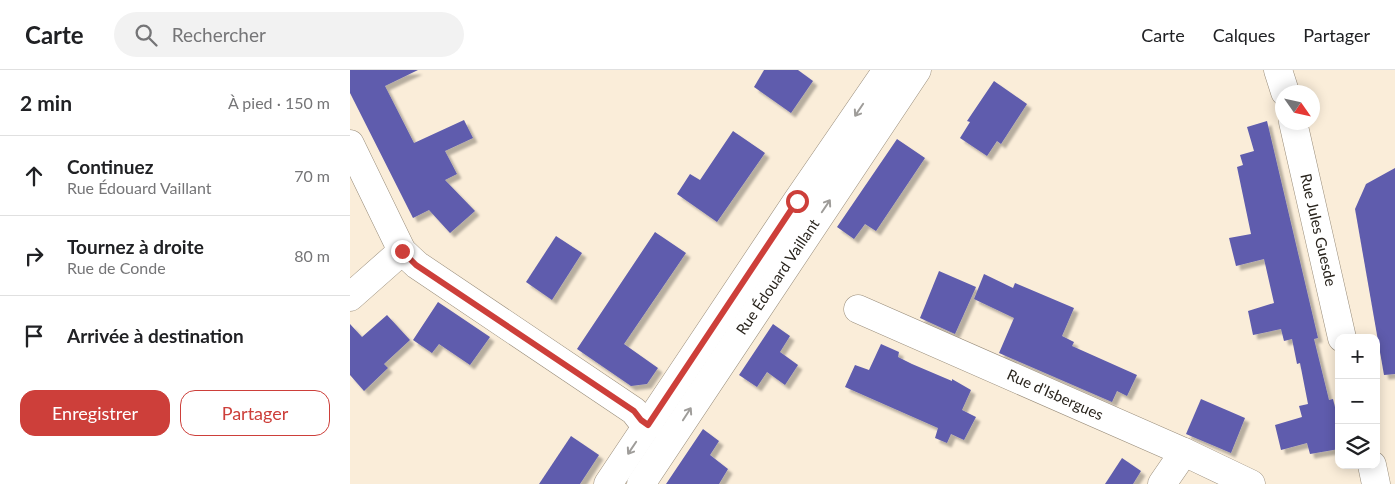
<!DOCTYPE html>
<html lang="fr">
<head>
<meta charset="utf-8">
<style>
	:root { --surface:#fff; --page:#f2f2f2; --text:#202124; --muted:#757577; --line:#e0e0e0; --accent:#cd3f3a }
	body { margin:0; font-family:Lato,sans-serif; background:var(--page); color:var(--text) }
	.controls { position:absolute; right:15px; bottom:15px; display:grid; overflow:hidden; border-radius:10px; box-shadow:0 2px 12px #0003 }
	.controls button { width:45px; height:45px; display:grid; place-items:center; padding:0; border:0; border-bottom:1px solid var(--line); background:var(--surface); color:var(--text); font:25px sans-serif }
	.compass { position:absolute; left:925px; top:15px; width:45px; height:45px; border-radius:50%; background:var(--surface); box-shadow:0 2px 12px #0003; rotate:124deg }
	.stop { position:absolute; width:15px; height:15px; margin:-11px; border:4px solid #cd3f3a; border-radius:50%; background:#fff }
	.stop.end { background:#cd3f3a; border-color:#fff; box-shadow:0 1px 5px #0008 }
	.list { margin:0; padding:0; list-style:none }
	h2 { display:flex; justify-content:space-between; align-items:center; height:65px; margin:0; padding:0 20px; font-size:21px }
	h2 small { font-size:16px; font-weight:400; color:var(--muted) }
	.list li { display:grid; grid-template-columns:32px 1fr auto; gap:15px; align-items:center; box-sizing:border-box; height:80px; padding:0 20px; border-top:1px solid var(--line) }
	.list b { display:block; font-size:19px; white-space:nowrap }
	.list p { margin:0; font-size:16px; white-space:nowrap; color:var(--muted) }
	.list em { font-size:16px; font-style:normal; color:var(--muted) }
	.actions { display:flex; gap:10px; padding:15px 20px }
	.actions a { flex:1; padding:11px 0; border:1px solid var(--accent); border-radius:15px; text-align:center; font-size:18px; color:var(--accent) }
	.actions .main { background:var(--accent); color:#fff }
	.icon { flex:none; width:28px; height:28px; fill:none; stroke:currentColor; stroke-width:2; stroke-linecap:round; stroke-linejoin:round }
	.map { position:relative; flex:none; width:1045px; height:414px; overflow:hidden }
	header { display:flex; align-items:center; gap:30px; box-sizing:border-box; height:70px; padding:0 25px; background:var(--surface); border-bottom:1px solid var(--line) }
	header strong { font-size:24px }
	nav { display:flex; gap:28px; margin-inline-start:auto; font-size:18px }
	.search { width:350px; height:45px; background:var(--page); display:flex; align-items:center; gap:12px; box-sizing:border-box; padding:0 18px; border-radius:28px; color:var(--muted); font-size:19px }
	main { display:flex }
	aside { flex:1; background:var(--surface) }
	.map>svg:first-child { display:block }
</style>
</head>
<body>
<header>
<strong>Carte</strong>
<div class="search"><svg class="icon" aria-label="search" viewBox="0 0 24 24"><circle cx="10" cy="10" r="6"/><path d="M15 15l6 6"/></svg>Rechercher</div>
<nav><a>Carte</a><a>Calques</a><a>Partager</a></nav>
</header>
<main>
<aside>
<h2>2 min<small>À pied · 150 m</small></h2>
<ul class="list">
<li><svg class="icon" aria-label="ahead" viewBox="0 0 24 24"><path d="M12 20V5M6 11l6-6 6 6"/></svg><div><b>Continuez</b><p>Rue Édouard Vaillant</p></div><em>70 m</em></li>
<li><svg class="icon" aria-label="right" viewBox="0 0 24 24"><path d="M7 20v-9h11M14 6l5 5-5 5"/></svg><div><b>Tournez à droite</b><p>Rue de Conde</p></div><em>80 m</em></li>
<li><svg class="icon" aria-label="arrive" viewBox="0 0 24 24"><path d="M6 21V4h12l-3 4 3 4H6"/></svg><div><b>Arrivée à destination</b></div></li>
</ul>
<div class="actions"><a class="main">Enregistrer</a><a>Partager</a></div>
</aside>
<div class="map">
<svg width="1045" height="414" viewBox="0 0 1045 414">
	<defs>
		<filter id="shadow"><feDropShadow dx="4.5" dy="4.5" stdDeviation="1" flood-color="#0004"/></filter>
	</defs>
	<rect width="100%" height="100%" fill="#faedd9"/>
	<!-- building -->
	<g fill="#5e5cad" filter="url(#shadow)">
		<polygon points="0,0 68,0 35,16 64,73 114,50 123,68 95,81 107,104 95,110 125,141 100,163 79,140 63,148 0,23"/>
		<polygon points="414,0 448,0 463,11 441,43 404,17"/>
		<polygon points="644,11 677,34 651,74 647,71 637,86 610,68 620,52 617,51"/>
		<polygon points="917,51 968,268 964,269 979,330 983,329 989,354 989,379 960,384 957,373 931,380 925,355 952,347 949,336 958,334 950,293 947,294 942,269 934,271 931,259 903,265 898,241 924,233 914,189 886,196 879,168 901,164 887,97 893,95 890,85 904,81 897,57"/>
		<polygon points="383,61 415,83 367,152 327,124 340,104 350,110"/>
		<polygon points="547,69 575,88 526,161 515,154 504,169 487,157"/>
		<polygon points="1045,98 1045,304 1034,305 1005,139 1016,114"/>
		<polygon points="305,162 336,183 274,274 308,298 297,314 281,316 227,279"/>
		<polygon points="206,166 232,183 202,230 176,212"/>
		<polygon points="589,201 626,217 605,264 570,248"/>
		<polygon points="634,204 663,218 665,213 724,238 712,266 724,272 722,276 787,305 777,326 767,321 762,332 649,283 664,248 624,229"/>
		<polygon points="88,232 140,267 120,295 89,274 82,283 63,270"/>
		<polygon points="37,245 60,270 34,294 38,298 14,321 0,305 0,254 12,267"/>
		<polygon points="423,254 440,266 430,282 448,295 435,315 417,302 407,317 389,305"/>
		<polygon points="531,274 549,282 548,287 562,294 602,311 602,309 621,320 612,340 626,347 614,370 601,364 597,373 585,368 588,358 495,317 505,295 519,300"/>
		<polygon points="851,329 895,348 881,383 836,364"/>
		<polygon points="353,359 369,371 360,385 378,399 369,414 316,414"/>
		<polygon points="221,366 249,385 230,414 189,414"/>
		<polygon points="772,388 791,401 783,414 755,414"/>
	</g>
	<g fill="none" stroke-linecap="round" stroke-linejoin="round">
		<!-- minor casing -->
		<g stroke="#998d7b" stroke-width="29">
			<g id="minor">
				<polyline points="0,74 52,181 67,195 284,341 291,350 298,355"/>
				<polyline points="0,227 52,181"/>
				<polyline points="508,239 834,382 901,414"/>
				<polyline points="812,414 834,382"/>
			</g>
		</g>
		<!-- tertiary casing -->
		<g stroke="#998d7b" stroke-width="29">
			<g id="tertiary">
				<polyline points="928,0 935,22"/>
				<polyline points="943,52 992,268"/>
				<polyline points="1022,395 1026,414"/>
			</g>
		</g>
		<!-- secondary casing -->
		<g stroke="#998d7b" stroke-width="29">
			<g id="secondary">
				<polyline points="258,414 447,131 537,0"/>
				<polyline points="291,414 567,0"/>
			</g>
		</g>
		<!-- minor -->
		<use href="#minor" stroke="#fff" stroke-width="28"/>
		<!-- tertiary -->
		<use href="#tertiary" stroke="#fff" stroke-width="28"/>
		<!-- secondary -->
		<use href="#secondary" stroke="#fff" stroke-width="28"/>
	</g>
	<!-- one-way arrows -->
	<defs><path id="oneway-shaft" d="M-6 0H5M1.5-3L5.5 0L1.5 3" fill="none" stroke-width="1.6" stroke-linecap="round" stroke-linejoin="round" transform="scale(1.25)"/></defs>
	<g stroke="#9f9d9a">
		<use href="#oneway-shaft" transform="translate(509 40) rotate(124)"/>
		<use href="#oneway-shaft" transform="translate(476 136) rotate(-56)"/>
		<use href="#oneway-shaft" transform="translate(337 344) rotate(-57)"/>
		<use href="#oneway-shaft" transform="translate(282 378) rotate(124)"/>
	</g>
	<g fill="none" stroke-linecap="round" stroke-linejoin="round">
		<!-- route -->
		<polyline stroke="#cd3f3a" stroke-width="6" points="52,181 66,195 284,341 291,350 298,355 447,131"/>
	</g>
	<g text-anchor="middle" stroke-width="5" stroke-linejoin="round" paint-order="stroke">
		<!-- street labels -->
		<g font-size="15" fill="#2a251e" stroke="#fff">
			<text transform="translate(968 160) rotate(77)" y="5">Rue Jules Guesde</text>
			<text transform="translate(428 207) rotate(-56)" y="5">Rue Édouard Vaillant</text>
			<text transform="translate(705 325) rotate(24)" y="5">Rue d'Isbergues</text>
		</g>
	</g>
</svg>
<div class="controls">
<button>+</button>
<button>−</button>
<button><svg class="icon" aria-label="layers" viewBox="0 0 24 24"><path d="M12 4l9 5-9 5-9-5zM3 14l9 5 9-5"/></svg></button>
</div>
<svg class="compass" viewBox="-18 -18 36 36"><path d="M0-13l5 13h-10z" fill="#e53935"/><path d="M0 13l5-13h-10z" fill="#757577"/></svg>
<div class="stop" style="left:447px;top:131px"></div>
<div class="stop end" style="left:52px;top:181px"></div>
</div>
</main>
</body>
</html>
